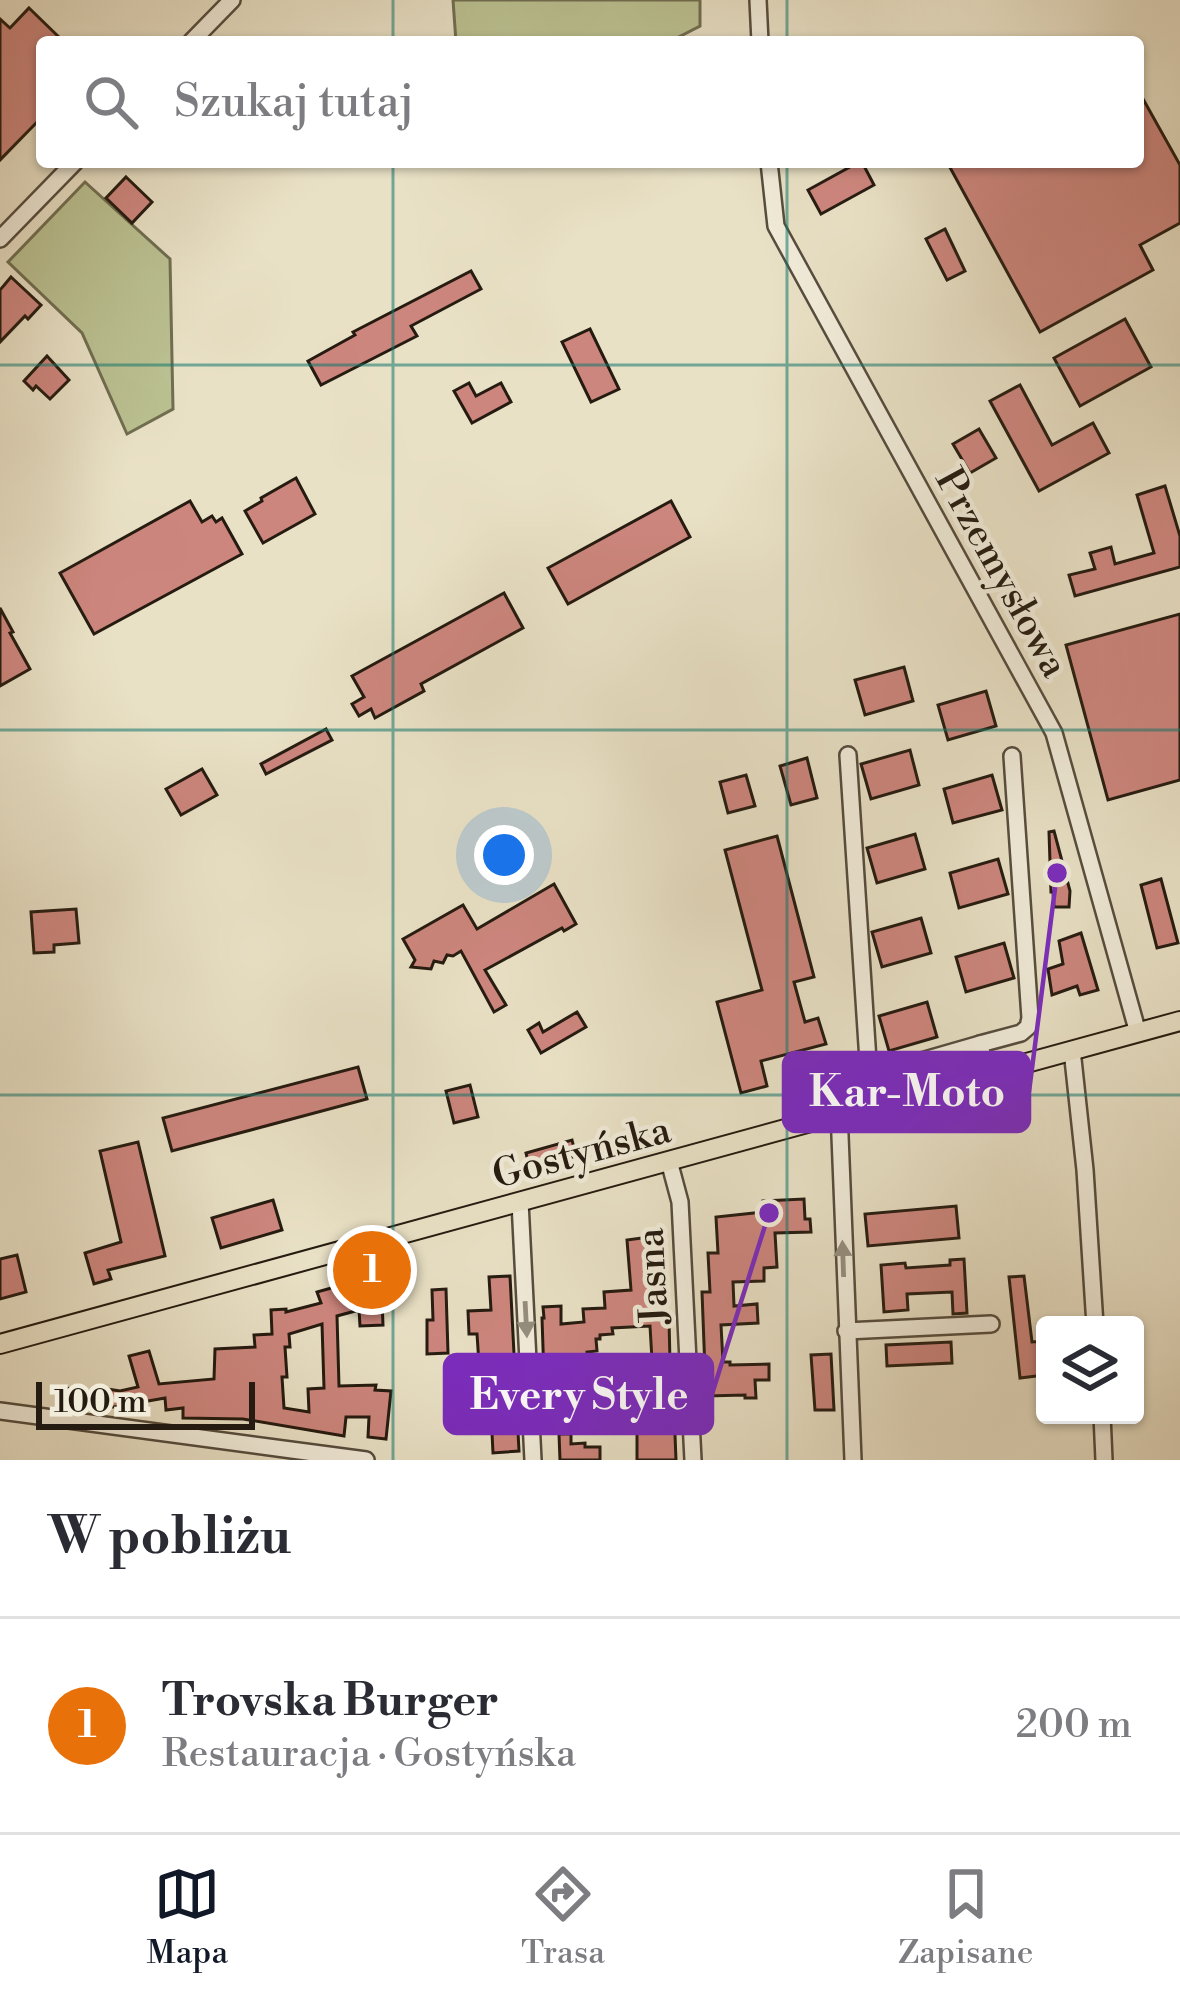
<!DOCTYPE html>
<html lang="pl">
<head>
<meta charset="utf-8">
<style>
	:root { --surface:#fff; --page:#f7f7f7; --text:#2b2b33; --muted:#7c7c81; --line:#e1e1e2; --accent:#111827 }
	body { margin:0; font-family:"Libre Bodoni",serif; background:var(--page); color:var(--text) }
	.controls { position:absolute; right:36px; bottom:36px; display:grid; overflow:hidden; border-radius:12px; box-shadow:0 3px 9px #0004 }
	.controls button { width:108px; height:108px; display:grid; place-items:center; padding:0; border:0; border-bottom:3px solid var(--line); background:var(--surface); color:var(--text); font:60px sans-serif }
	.scale { position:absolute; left:36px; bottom:30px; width:219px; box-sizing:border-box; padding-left:12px; border:6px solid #251b10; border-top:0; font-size:33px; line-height:42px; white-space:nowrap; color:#251b10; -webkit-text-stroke:9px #f1ecda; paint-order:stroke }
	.you { position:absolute; left:504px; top:855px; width:42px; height:42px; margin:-30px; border:9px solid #fff; border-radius:50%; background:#1a73e8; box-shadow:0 0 0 18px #1a73e833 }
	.badge { display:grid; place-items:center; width:78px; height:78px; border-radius:50%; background:var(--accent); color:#fff; font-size:39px; font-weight:700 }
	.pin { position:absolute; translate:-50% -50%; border:6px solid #fff; box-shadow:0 3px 12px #0006 }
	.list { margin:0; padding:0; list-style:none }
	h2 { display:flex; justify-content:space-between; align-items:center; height:156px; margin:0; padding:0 48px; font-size:51px }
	h2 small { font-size:39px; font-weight:400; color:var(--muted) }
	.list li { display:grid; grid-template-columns:78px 1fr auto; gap:36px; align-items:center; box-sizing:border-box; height:216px; padding:0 48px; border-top:3px solid var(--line) }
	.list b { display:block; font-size:45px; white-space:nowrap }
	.list p { margin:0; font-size:39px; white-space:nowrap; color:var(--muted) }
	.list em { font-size:39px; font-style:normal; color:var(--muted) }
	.icon { flex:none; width:66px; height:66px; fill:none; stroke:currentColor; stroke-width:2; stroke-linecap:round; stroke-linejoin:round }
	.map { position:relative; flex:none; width:1180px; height:1460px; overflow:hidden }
	.search { position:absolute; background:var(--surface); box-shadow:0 3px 9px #0004; left:36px; right:36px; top:36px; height:132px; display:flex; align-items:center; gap:30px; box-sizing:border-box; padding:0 42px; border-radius:12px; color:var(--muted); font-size:45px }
	.sheet { height:372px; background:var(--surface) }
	nav { display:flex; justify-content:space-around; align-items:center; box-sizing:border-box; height:168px; border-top:3px solid var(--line); background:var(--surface); font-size:33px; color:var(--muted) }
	nav a { display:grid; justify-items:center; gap:6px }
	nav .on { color:var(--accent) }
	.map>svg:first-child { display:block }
</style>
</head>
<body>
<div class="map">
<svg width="1180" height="1460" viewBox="0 0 1180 1460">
	<rect width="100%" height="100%" fill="#e9e1c6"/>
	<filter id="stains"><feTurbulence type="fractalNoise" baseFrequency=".00167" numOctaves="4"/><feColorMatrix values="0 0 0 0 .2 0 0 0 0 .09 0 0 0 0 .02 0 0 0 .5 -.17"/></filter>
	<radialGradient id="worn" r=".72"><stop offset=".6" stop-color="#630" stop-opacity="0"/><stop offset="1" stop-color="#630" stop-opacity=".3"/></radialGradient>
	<!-- green -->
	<g fill="#bbc192" stroke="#706e51" stroke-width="3">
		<polygon points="453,0 700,0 700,26 669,42 456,42"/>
		<polygon points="85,182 170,259 173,409 127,434 82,333 8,262"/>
	</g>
	<!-- building -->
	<g fill="#cd867e" stroke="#251b10" stroke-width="3" fill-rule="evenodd">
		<polygon points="29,8 64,42 42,42 42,117 0,160 0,19 10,28"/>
		<polygon points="1138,90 1180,165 1180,223 1140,245 1153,270 1040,332 947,162 1138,162"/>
		<polygon points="859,162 862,162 874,185 821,214 808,190"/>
		<polygon points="126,177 152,202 132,223 106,198"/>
		<polygon points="945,229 965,271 947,280 926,239"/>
		<polygon points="471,271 481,289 411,326 417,336 321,385 308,361 355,335 353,332"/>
		<polygon points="11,277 41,305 28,319 25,316 0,342 0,290"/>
		<polygon points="1125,319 1151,367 1080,406 1054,358"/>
		<polygon points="590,329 619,389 591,402 562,342"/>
		<polygon points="47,356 69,380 50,399 36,386 33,390 24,381"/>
		<polygon points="469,383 476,396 501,383 511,402 472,423 454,391"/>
		<polygon points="1020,385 1052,445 1093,423 1109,453 1039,491 990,401"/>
		<polygon points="979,429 996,458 970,473 953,444"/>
		<polygon points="296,478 315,514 263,543 245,511 262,501 261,498"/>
		<polygon points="1165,486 1180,536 1180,567 1075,596 1069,575 1095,569 1090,553 1111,547 1115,564 1154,553 1137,495"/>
		<polygon points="190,501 202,522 212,516 216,522 222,518 242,554 94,634 60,573"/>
		<polygon points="671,501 690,537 568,604 548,568"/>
		<polygon points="504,593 523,628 421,684 424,691 375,718 371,709 359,716 352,704 364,697 352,676"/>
		<polygon points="0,608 13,632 10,633 30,669 0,686"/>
		<polygon points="1180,614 1180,780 1108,800 1066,645"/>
		<polygon points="904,667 913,701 865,715 855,680"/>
		<polygon points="986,691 996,726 948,740 938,705"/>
		<polygon points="326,729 332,740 266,774 261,764"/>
		<polygon points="910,750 919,785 871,799 861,764"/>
		<polygon points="807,758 817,798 791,805 780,766"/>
		<polygon points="202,769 217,795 181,815 166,789"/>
		<polygon points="746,775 755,806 728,813 720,782"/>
		<polygon points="992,775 1002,810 953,823 944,789"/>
		<polygon points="1054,831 1070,891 1069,907 1054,907 1053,892 1051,892 1049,832"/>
		<polygon points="915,834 925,869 877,883 867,848"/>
		<polygon points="777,836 814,977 794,982 805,1022 818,1018 826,1044 761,1061 767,1086 741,1093 717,1002 762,990 725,850"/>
		<polygon points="998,859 1008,894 959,908 950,873"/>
		<polygon points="1161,879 1178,943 1157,948 1141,885"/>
		<polygon points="554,884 576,924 564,931 562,928 485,970 506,1005 494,1012 461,951 453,956 447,955 443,963 434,961 431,969 411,967 415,960 403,939 463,905 477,929"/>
		<polygon points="76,909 79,943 54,945 54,952 34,953 31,912"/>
		<polygon points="921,918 931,953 882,967 872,932"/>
		<polygon points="1081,933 1098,990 1080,995 1077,986 1052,995 1048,969 1063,964 1059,941"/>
		<polygon points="1004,943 1014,978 966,992 956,957"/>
		<polygon points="927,1002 937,1037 889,1051 879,1016"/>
		<polygon points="577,1012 586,1027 541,1053 528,1030 539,1023 543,1032"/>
		<polygon points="358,1067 367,1099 172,1151 163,1118"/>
		<polygon points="470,1085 478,1117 454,1123 446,1091"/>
		<polygon points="572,1140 576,1156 530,1169 526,1153"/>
		<polygon points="138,1142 165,1256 108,1270 111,1279 94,1284 85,1253 121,1242 100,1151"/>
		<polygon points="804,1199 805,1219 810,1219 811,1232 775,1233 777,1267 764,1268 764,1281 733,1282 734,1306 757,1304 758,1323 721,1325 723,1362 730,1362 730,1365 769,1364 769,1380 755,1380 756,1398 745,1398 745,1395 706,1396 702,1292 710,1292 708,1253 718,1253 716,1217 763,1212 763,1201"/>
		<polygon points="273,1200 282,1230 221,1248 212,1218"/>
		<polygon points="956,1206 959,1238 868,1246 865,1214"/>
		<polygon points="664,1235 666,1264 652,1267 655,1320 669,1319 671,1406 674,1409 676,1460 637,1460 637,1431 646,1430 644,1385 636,1385 635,1361 652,1360 650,1326 612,1328 613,1334 600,1335 600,1339 596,1339 597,1351 587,1352 588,1370 558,1373 558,1376 544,1377 542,1318 544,1318 543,1307 561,1306 561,1324 584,1322 583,1309 605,1308 604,1292 631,1290 627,1240"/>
		<polygon points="17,1255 26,1292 0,1299 0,1259"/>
		<polygon points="964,1259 967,1313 953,1314 952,1292 907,1294 908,1310 884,1312 881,1265 905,1263 906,1268 950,1265 950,1260"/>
		<path d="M381,1274L383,1325L360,1326L359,1310L337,1316L339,1386L376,1385L375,1390L391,1391L386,1439L368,1437L369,1417H346L344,1436L243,1419L183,1418V1408L166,1410L165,1398L114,1407L63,1405L65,1388L100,1392L101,1388L120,1391L138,1387L129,1356L149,1351L159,1384L214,1379L215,1349L255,1347L254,1335L272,1334L271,1310L286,1309V1312L321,1303L317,1292ZM322,1324L324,1388L308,1389L309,1412L284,1408L282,1377H287L285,1347H290L289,1334Z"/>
		<polygon points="510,1276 519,1451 493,1453 492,1433 502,1432 500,1408 482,1409 477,1334 469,1334 468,1311 491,1310 489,1277"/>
		<polygon points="1024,1276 1032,1342 1045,1341 1045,1375 1020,1378 1009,1277"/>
		<polygon points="446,1289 448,1353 427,1354 427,1320 433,1320 432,1290"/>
		<polygon points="951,1342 952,1363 887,1366 886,1345"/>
		<polygon points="831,1354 834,1410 815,1410 811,1355"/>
		<polygon points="559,1434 571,1434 571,1444 585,1443 585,1447 600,1447 600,1460 560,1460"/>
	</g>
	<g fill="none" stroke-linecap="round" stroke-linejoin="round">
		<!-- minor casing -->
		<g stroke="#564c3e" stroke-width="20">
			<g id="minor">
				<polyline points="758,0 760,42"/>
				<polyline points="191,42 232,0"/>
				<polyline points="769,162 776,226 1054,733 1138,1033"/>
				<polyline points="0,239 75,162"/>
				<polyline points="848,755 869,1076 838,1086 853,1460"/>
				<polyline points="1072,1050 1085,1170 1095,1325"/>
				<polyline points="986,1074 980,1044 1021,1033 1028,1027 1030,1018 1012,756"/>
				<polyline points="869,1076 980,1044"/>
				<polyline points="669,1161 680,1202 693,1460"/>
				<polyline points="520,1202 533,1460"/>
				<polyline points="846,1331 991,1324"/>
				<polyline points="0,1411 366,1460"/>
				<polyline points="1102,1415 1104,1460"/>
			</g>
		</g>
		<!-- major casing -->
		<g stroke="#251b10" stroke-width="22">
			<polyline id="major" points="0,1344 1180,1021"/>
		</g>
		<!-- minor -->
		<use href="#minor" stroke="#f1ecda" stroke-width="15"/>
		<!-- major -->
		<use href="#major" stroke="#e9e1c6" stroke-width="18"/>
	</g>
	<!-- one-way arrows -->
	<defs><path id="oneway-solid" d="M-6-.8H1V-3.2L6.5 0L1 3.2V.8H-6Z" transform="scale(3)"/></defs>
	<g fill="#958e7f">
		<use href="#oneway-solid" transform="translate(843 1259) rotate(-92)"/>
		<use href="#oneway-solid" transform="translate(526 1319) rotate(87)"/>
	</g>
	<!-- grid -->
	<path fill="none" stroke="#0f766e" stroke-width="3" stroke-opacity="0.55" d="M393,0V42M787,0V42M393,162V1460M787,162V1460M0,365H1180M0,730H1180M0,1095H1180"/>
	<g text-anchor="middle" stroke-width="9" stroke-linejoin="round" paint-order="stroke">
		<!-- street labels -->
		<g font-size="39" fill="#251b10" stroke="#f1ecda">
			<text transform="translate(1003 572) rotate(61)" y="14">Przemysłowa</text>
			<text transform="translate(581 1151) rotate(-15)" y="14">Gostyńska</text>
			<text transform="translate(651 1276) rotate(-93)" y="14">Jasna</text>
		</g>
	</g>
	<!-- callouts -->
	<path fill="none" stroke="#7b2cbf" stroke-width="4.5" d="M1057 873L1029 1092M769 1213L712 1394"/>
	<g fill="#7b2cbf" stroke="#f1ecda" stroke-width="4.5">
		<circle cx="1057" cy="873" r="12"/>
		<circle cx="769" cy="1213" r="12"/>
	</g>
	<g fill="#7b2cbf" stroke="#7b2cbf" stroke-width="4.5">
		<rect x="784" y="1053" width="245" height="78" rx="12"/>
		<rect x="445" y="1355" width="267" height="78" rx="12"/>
	</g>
	<g font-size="42" text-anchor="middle" font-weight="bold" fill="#fff">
		<text x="907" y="1106">Kar-Moto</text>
		<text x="579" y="1409">Every Style</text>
	</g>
	<rect width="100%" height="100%" filter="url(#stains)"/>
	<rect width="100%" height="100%" fill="url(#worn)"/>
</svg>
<div class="controls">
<button><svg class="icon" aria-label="layers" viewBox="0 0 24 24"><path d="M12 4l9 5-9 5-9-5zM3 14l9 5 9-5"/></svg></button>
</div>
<div class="scale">100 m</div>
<div class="you"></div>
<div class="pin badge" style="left:372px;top:1270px;background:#e8710a">1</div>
<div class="search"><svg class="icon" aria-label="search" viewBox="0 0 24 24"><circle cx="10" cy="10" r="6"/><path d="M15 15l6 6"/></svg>Szukaj tutaj</div>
</div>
<section class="sheet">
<h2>W pobliżu<small></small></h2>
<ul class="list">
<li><span class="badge" style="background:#e8710a">1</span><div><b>Trovska Burger</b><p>Restauracja · Gostyńska</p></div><em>200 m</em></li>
</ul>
</section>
<nav>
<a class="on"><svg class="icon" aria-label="map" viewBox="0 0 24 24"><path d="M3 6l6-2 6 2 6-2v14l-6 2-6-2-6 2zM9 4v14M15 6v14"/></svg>Mapa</a>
<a><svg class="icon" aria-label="directions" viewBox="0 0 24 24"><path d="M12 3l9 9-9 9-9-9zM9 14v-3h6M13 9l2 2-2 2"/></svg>Trasa</a>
<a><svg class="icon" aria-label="saved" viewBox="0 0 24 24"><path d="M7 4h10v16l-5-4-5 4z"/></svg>Zapisane</a>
</nav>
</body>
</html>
